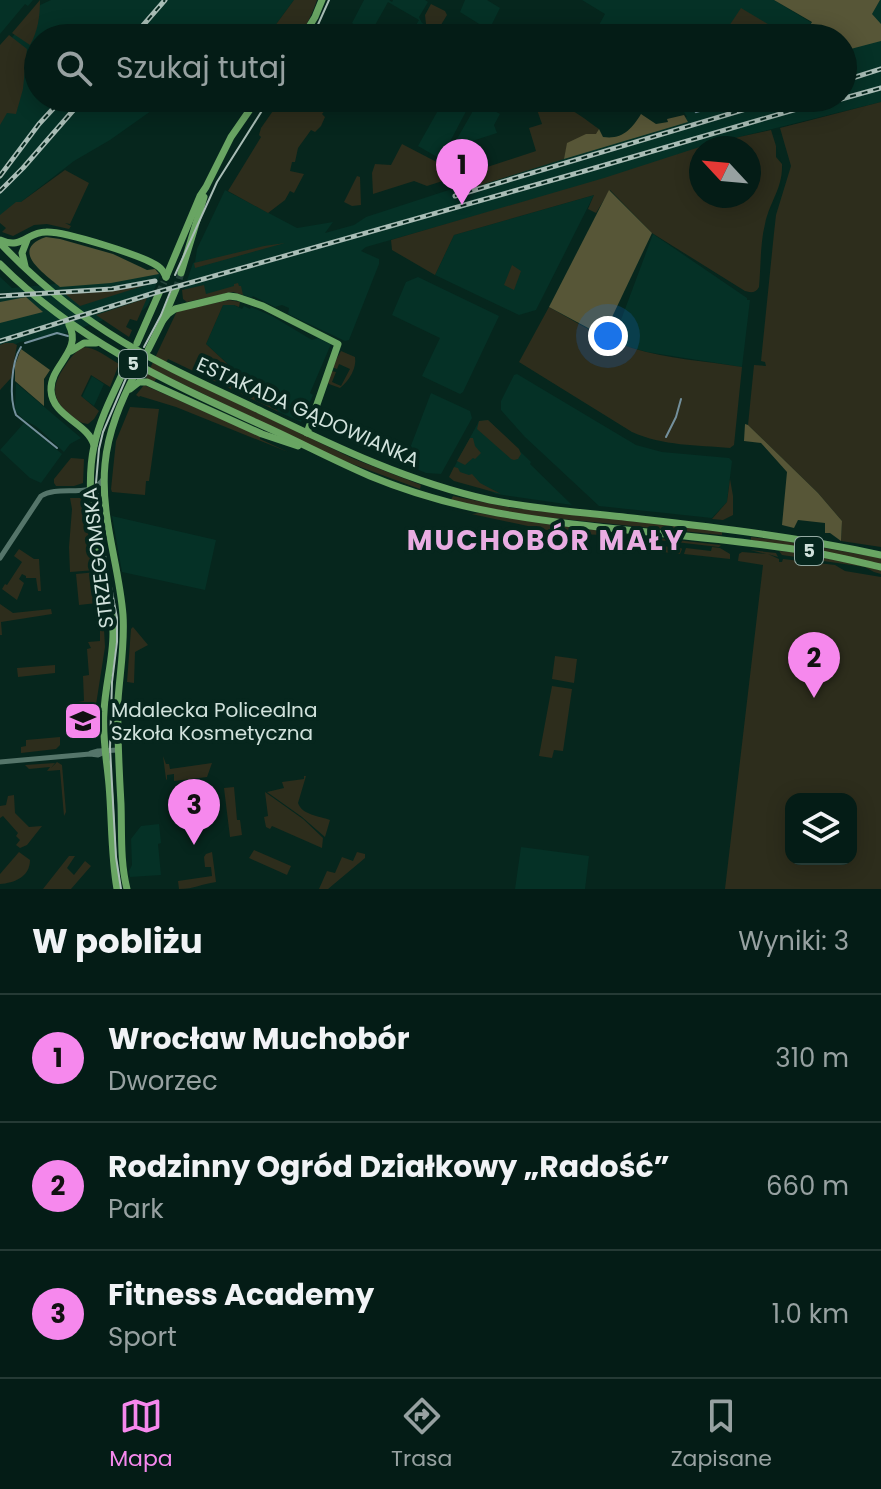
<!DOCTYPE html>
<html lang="pl">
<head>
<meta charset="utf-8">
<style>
	:root { --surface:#041c16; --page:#122923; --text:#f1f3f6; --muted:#97a1a1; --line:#253a35; --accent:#f688ed }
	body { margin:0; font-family:Poppins,sans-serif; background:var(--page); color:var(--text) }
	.controls { position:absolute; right:24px; bottom:24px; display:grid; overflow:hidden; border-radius:16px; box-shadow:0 4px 20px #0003 }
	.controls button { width:72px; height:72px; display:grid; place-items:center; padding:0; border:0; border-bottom:2px solid var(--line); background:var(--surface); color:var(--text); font:40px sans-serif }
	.compass { position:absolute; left:689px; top:136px; width:72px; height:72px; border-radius:50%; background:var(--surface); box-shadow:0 4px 20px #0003; rotate:296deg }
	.you { position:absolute; left:608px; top:336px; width:28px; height:28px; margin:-20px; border:6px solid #fff; border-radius:50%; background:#1a73e8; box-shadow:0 0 0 12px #1a73e833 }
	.badge { display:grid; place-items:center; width:52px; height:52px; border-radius:50%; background:var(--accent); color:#111; font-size:26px; font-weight:700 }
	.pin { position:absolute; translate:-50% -66px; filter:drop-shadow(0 2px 4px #0008) }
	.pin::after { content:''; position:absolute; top:42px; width:28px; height:24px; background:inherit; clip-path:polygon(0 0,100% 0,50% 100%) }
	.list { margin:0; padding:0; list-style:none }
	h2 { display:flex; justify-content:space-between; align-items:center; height:104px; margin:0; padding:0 32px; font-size:34px }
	h2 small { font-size:26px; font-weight:400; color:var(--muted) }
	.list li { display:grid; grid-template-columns:52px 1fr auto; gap:24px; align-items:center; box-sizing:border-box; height:128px; padding:0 32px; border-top:2px solid var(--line) }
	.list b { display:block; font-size:30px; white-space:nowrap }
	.list p { margin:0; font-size:26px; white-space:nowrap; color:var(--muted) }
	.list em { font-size:26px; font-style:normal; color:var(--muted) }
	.icon { flex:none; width:44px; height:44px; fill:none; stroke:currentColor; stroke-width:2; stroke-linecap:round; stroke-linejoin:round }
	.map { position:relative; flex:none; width:881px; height:889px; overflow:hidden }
	.search { position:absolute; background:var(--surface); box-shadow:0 4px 20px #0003; left:24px; right:24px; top:24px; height:88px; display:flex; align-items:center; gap:20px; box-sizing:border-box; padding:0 28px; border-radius:44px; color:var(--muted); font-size:30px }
	.sheet { height:488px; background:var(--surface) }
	nav { display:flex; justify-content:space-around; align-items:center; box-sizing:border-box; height:112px; border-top:2px solid var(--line); background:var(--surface); font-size:22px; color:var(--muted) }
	nav a { display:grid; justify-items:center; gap:4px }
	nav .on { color:var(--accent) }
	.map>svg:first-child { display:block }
</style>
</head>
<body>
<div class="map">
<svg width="881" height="889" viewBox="0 0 881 889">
	<rect width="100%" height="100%" fill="#06261d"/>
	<!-- built -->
	<g fill="#053126">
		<polygon points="0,0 33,0 28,6 25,4 0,34"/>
		<polygon points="51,0 294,0 266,38 257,38 250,31 239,38 38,38 38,98 147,98 143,101 151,111 110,140 74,161 21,202 0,223 0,52 38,6"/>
		<polygon points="364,0 389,0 392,2 393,0 425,0 428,2 419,17 422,23 432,29 427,38 409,38 419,20 388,2 370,34 352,23"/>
		<polygon points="465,0 487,0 500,8 489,30 460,12"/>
		<polygon points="582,0 774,0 812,23 805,35 809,38 664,38 659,32 599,25 605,14"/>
		<polygon points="880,0 881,0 881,102 719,142 594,182 366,247 361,251 379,259 379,264 349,340 345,341 288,314 289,308 282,305 275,307 253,296 251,298 234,291 188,301 184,289 193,263 195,262 197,249 225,190 297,228 333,222 325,233 354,225 366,217 580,147 687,117 681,107 665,98 843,98 843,51 848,50"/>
		<polygon points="445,98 473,98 443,155 439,158 418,146"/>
		<polygon points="478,102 500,114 494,125 497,133 460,145 457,144 457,139"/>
		<polygon points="594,195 536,310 519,315 435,275 454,235"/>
		<polygon points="653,234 747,298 747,300 750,300 742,367 647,352 629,347 607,337 612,326 618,328"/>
		<polygon points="151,272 159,272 160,275 148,305 143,310 123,313 67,333 20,342 0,352 0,277 12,288 119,278"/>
		<polygon points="418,277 499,316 463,392 460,394 422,376 440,338 392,315 406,282"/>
		<polygon points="223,305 234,305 242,309 244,306 250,309 251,307 272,316 312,340 318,338 331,344 310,393 313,395 301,422 279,412 206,344"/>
		<polygon points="517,374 636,445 662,452 729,458 732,461 727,502 712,518 599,506 525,437 501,410 501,401 514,375"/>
		<polygon points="92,376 104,384 94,406 82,397"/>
		<polygon points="16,383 81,438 70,444 64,452 37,427 23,419 15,410"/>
		<polygon points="431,393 470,411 472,418 441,474 426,473 404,464"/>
		<polygon points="488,420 531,462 530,464 572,505 496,494 451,473 479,421"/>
		<polygon points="24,423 62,454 41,483 30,478 0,450"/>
		<polygon points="112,516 216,540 205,590 122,572"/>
		<polygon points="159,824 161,843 158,844 161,875 130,877 129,871 132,865 131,839 141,826"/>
		<polygon points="521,847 589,856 585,889 515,889"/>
	</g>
	<!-- green -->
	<g fill="#2d2d1c" fill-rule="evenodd">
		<path d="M40,0C40,16 38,31 30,45L12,33Z"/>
		<path d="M294,0H317C312,14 307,26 297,38H266Z"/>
		<polygon points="431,4 445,11 447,15 433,38 428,38 433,29 426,24 425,15"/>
		<polygon points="741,8 791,38 721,38"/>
		<polygon points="9,35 27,49 23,89 16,114 7,113 0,125 0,45"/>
		<polygon points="282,98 335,98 322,114 325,117 321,126 315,132 311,130 298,148 295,162 292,162 290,171 304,174 294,193 290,191 285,200 268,213 228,191 261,137 259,135 261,128"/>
		<path d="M538,98C559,98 582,117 599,129L597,134L568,143L564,159L468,189L463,187L466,174L536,151L529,128L542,124L535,104Z"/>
		<polygon points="881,102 881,547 841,541 842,521 818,493 748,425 754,365 766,366 765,362 761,361 774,233 776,215 791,166 780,128"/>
		<path d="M771,130L776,146V157L782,164C783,188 770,201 765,224C760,244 761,266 759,287C756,293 751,293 745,291L652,233L610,190L596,213L588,209L594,195L454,235L435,275L392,250L391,240L604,178L712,143ZM701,148H749V196H701Z"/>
		<polygon points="402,144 452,170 457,173 458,176 427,186 414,181 373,194 372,173 375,164 391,165"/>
		<polygon points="65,170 89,183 70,224 65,223 71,226 69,229 47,224 34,225 13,236 2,232 6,228 0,223 0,215 16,202 21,202"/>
		<polygon points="357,176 360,177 361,205 352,206 344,202"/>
		<polygon points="285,243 195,268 194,263 264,246"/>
		<polygon points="512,265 521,271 514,290 504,285"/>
		<polygon points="238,283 239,286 241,286 243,295 233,292 187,302 183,299 182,290 204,285 206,294 234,286 234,284"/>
		<polygon points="146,285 80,306 64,293 100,292"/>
		<polygon points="147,298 137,321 130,319 126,327 132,330 129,337 96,315"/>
		<polygon points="229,300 240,302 239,307 234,305 223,305 206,344 279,412 168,359 163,368 354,459 421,485 420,489 336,458 160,373 154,382 147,379 146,377 177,311"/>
		<path d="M549,307C576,322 603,339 632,348C667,359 706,361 742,367L734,445L730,448C697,445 663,446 632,432L519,362Z"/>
		<polygon points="5,343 13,343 17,345 11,378 0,390 0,345"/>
		<path d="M82,347C96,347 108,358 119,364L110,387L91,375L81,396L99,411L94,419L88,424C80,423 77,420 71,415C51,400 51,386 65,366C70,358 75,352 82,347Z"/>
		<path d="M341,351L355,357C357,368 349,381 340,388L329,384L327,381L331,371L336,372L332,382L341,386L350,369L339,364L337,369L332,367Z"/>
		<polygon points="144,385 260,436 260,439 288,452 176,407 140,396 139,397 136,395"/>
		<polygon points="130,407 159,409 149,481 146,481 145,495 112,492 111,489 116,441"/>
		<polygon points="488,420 519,449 521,454 518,459 514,460 511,459 477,429 479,421"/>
		<polygon points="470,438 473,438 475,446 481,453 475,459 473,458 465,465 457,461"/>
		<polygon points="71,458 84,459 83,483 74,486 56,486 54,483 54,479"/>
		<polygon points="454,467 458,468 460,472 469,475 472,474 480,483 501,494 454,481 449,477"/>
		<polygon points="730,479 733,496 733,515 723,520 712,519 727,502"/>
		<polygon points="453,496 512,508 722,531 722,535 553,518 505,512 451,500"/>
		<polygon points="70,498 83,498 88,533 96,570 70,572 69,547 72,509"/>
		<path d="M448,509L472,514L479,513C559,527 640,536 721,545L719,547L658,540L629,534L621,536L561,533Z"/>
		<polygon points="751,537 785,541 881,558 881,564 751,540"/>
		<polygon points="622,542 681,548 682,549 680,554 621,547"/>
		<polygon points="712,547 720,548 730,554 730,559 684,554 686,548 711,551"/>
		<polygon points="19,549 34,559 39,559 41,591 38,591 36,578 26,578 26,576 22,574 19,579 24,583 17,600 2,589 5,584 7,585 22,562 14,556"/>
		<path d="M750,550L776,553L778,557L768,554L779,559V562H782L783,559L835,565L845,571L881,577V889H725L763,565L738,561L739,554L742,552L766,554ZM791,799H851V859H791Z"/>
		<polygon points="779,551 802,553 881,570 881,574 874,572 865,567 782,555"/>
		<polygon points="97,572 106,626 99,628 97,603 79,605 76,574"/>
		<polygon points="0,604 13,613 51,609 52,614 1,622 2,635 0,635"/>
		<polygon points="133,627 148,645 135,652 134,683 127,682 131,629"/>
		<polygon points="104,629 105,647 95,711 76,713 75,709 71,709 72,703 84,701 83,676 89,675 87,649 91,648 88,642 100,641 100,630"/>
		<polygon points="555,656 577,659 574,683 552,679"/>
		<polygon points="55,665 55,673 18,677 17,668"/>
		<polygon points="552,686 572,689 563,751 554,750 552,758 539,756"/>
		<polygon points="60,737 60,745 56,749 21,753 21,747 26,746 26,740"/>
		<polygon points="163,756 166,764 169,764 170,769 212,763 207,777 174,781 174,774 167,775 167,780 166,779"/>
		<polygon points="57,762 62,765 66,812 64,816 60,770 47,771 50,767 29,769 25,765 55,763 51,768"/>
		<path d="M304,776H306L298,803C302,815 319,816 330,820L325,837L302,817L267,792L284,788L282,782L304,779Z"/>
		<polygon points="234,787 237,820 240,820 242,835 230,837 224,788"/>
		<polygon points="265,792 303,819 323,838 322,848 272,826 270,829 266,827 264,817 268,816"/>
		<polygon points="14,795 15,813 29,827 42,826 27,845 20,848 16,845 20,840 16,836 18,833 3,816 0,818 0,806 6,805 8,796"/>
		<polygon points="254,850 291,866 287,875 249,858"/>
		<path d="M19,852L30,860C30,877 14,883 0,884V874Z"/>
		<path d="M212,852L216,882C201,884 195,889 179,889L178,881L212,876L211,867H205L204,857L206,854Z"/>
		<polygon points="357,852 365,854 365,858 328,889 319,889 327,871 335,873 342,857 353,861"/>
		<polygon points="69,856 75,856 67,868 74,875 85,861 91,866 71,889 43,889"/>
	</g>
	<!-- forest -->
	<g fill="#575637">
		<polygon points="774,0 880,0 872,14 881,24 881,41 843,51 843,38 809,38 805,35 812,22"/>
		<path d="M641,114L656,124L668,122L667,119L684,115L688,122L564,159L567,143L586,134H596L599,129L603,137C622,140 632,129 641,114Z"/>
		<polygon points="609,190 652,233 603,336 549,307"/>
		<path d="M46,237L60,239L113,254L147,270L155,269L159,274L111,283L60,287C45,274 8,250 46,237Z"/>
		<polygon points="26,297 43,312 0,323 0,302"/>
		<polygon points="21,349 50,370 44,379 44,406 15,381 15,365"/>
		<polygon points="745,424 748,425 818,493 842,521 841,541 830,533 825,533 825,523 798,520 794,528 782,525 787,472 761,443 744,441"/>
	</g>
	<!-- water -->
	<polygon fill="#4c6d80" stroke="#74909c" stroke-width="2" points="698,98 744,98 696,112 693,109"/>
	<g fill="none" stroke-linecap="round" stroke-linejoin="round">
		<!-- stream -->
		<g stroke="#74909c" stroke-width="2">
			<polyline points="25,343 57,333 68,336"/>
			<path d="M21,347C11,362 9,399 16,415L57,448"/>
			<polyline points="666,437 676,417 681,399"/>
		</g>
		<!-- major-tunnel -->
		<g stroke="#24423a" stroke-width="7" stroke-dasharray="7 3.5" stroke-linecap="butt">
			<polyline points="176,289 181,273"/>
			<polyline points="159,293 164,282"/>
		</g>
		<!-- minor -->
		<g stroke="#55756a" stroke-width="5">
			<path d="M0,558L41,496C60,484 91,500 104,478"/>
			<polyline points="91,753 98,751 118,750"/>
			<polyline points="0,762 90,754 98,755 105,752"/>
		</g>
		<!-- major -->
		<g stroke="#69a563" stroke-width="7">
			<polyline points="302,38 315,17 322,0"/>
			<path d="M0,240C22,250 27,232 46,232C64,231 145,256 159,267C163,270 164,273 166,277"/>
			<path d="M0,243C36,281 78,315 123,342C166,368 213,388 259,410C334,446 408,482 490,500C539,510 591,513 641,519C721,528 802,538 881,555"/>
			<path d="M0,264C78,342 168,382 266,427C301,443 335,461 370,476C411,493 454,505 498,513C593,530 691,534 786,548C818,552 850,560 881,567"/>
			<polyline points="25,266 22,253 27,240"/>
			<polyline points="181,273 204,197"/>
			<polyline points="166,277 200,196 206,187 231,137 258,98"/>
			<polyline points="163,320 168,314 175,309 229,296 237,297 263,306 338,344 307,433"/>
			<path d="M69,325C83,351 50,365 51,390C52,417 87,422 94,445"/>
			<polyline points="137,343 159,293"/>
			<polyline points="148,350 163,320 176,289"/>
			<polyline points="71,351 84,343 96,343"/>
			<polyline points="130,389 139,382 147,382 262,434 298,446"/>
			<path d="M117,889C111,855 112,820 109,785C107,761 102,737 104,712C105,686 113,660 113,633C113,600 103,569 96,537C90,509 88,474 94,446C100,418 114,392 126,366"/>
			<path d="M127,889C120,861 122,833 121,804C119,769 117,735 118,700C120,672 125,643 123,615C119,564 100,516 105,464C108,431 121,401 136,372"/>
		</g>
		<!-- tram -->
		<g stroke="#a9bdb6" stroke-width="2">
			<polyline points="312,38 329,0"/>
			<polyline points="175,275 217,182 270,98"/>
			<polyline points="144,347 161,315 171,290"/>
			<polyline points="121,889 116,857 110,748 112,682 117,642 117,618 103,545 96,483 99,449 103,432 130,369"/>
		</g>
		<!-- rail casing -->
		<g stroke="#a9bdb6" stroke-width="5">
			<g id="rail">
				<polyline points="132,38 165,0"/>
				<polyline points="843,81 881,69"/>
				<polyline points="827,103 881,88"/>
				<polyline points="0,176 39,124 63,98"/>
				<polyline points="0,191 23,168 84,98"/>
				<polyline points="455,196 783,98"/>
				<polyline points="0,296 112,289 155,281"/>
				<polyline points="0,341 154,293 581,172 835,98"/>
			</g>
		</g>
		<!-- rail -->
		<use href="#rail" stroke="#06261d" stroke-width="2" stroke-dasharray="6" stroke-linecap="butt"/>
	</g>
	<!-- icons -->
	<defs>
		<g id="university-square" transform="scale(2)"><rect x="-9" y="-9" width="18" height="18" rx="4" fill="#f688ed" stroke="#06261d"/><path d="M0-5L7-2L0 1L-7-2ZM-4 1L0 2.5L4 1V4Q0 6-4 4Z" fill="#111"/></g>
	</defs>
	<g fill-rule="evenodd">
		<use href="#university-square" x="83" y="721"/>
	</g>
	<g text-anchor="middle" stroke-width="8" stroke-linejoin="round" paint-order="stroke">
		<!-- shield labels -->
		<g fill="#06261d" stroke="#94aaa3" stroke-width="2">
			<rect x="119" y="350" width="28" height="28" rx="6"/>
			<rect x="795" y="537" width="28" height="28" rx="6"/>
		</g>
		<g font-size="18" font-weight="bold" fill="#d1e2dc">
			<text x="133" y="370">5</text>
			<text x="809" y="557">5</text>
		</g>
		<!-- street labels -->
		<g font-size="20" fill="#d1e2dc" stroke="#06261d">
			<text transform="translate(308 412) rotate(24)" y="7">ESTAKADA GĄDOWIANKA</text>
			<text transform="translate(98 558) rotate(-97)" y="7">STRZEGOMSKA</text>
		</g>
		<!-- poi labels -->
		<g font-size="20" fill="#d1e2dc" stroke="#06261d" text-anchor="start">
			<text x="111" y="717">Mdalecka Policealna<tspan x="111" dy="23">Szkoła Kosmetyczna</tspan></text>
		</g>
		<!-- district labels -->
		<g font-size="28" font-weight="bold" letter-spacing="2" fill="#e9ace2" stroke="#06261d">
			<text x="546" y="550">MUCHOBÓR MAŁY</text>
		</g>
	</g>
</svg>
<div class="controls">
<button><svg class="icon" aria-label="layers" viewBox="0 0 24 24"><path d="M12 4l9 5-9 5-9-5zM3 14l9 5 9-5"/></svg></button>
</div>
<svg class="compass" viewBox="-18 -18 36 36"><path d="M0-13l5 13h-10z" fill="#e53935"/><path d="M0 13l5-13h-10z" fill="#97a1a1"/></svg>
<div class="you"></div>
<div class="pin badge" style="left:462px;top:205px">1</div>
<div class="pin badge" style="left:814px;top:698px">2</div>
<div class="pin badge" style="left:194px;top:845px">3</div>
<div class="search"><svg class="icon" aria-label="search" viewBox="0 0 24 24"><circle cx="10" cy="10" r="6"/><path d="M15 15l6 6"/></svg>Szukaj tutaj</div>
</div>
<section class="sheet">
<h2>W pobliżu<small>Wyniki: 3</small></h2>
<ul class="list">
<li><span class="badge">1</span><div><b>Wrocław Muchobór</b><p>Dworzec</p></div><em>310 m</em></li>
<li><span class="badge">2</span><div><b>Rodzinny Ogród Działkowy „Radość”</b><p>Park</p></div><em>660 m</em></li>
<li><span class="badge">3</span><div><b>Fitness Academy</b><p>Sport</p></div><em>1.0 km</em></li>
</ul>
</section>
<nav>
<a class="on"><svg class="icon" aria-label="map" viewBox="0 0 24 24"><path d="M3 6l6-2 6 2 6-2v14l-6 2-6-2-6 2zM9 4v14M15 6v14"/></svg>Mapa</a>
<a><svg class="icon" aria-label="directions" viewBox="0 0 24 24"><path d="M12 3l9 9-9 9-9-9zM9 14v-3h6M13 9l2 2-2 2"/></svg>Trasa</a>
<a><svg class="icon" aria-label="saved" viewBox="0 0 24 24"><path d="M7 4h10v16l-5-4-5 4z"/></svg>Zapisane</a>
</nav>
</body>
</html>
